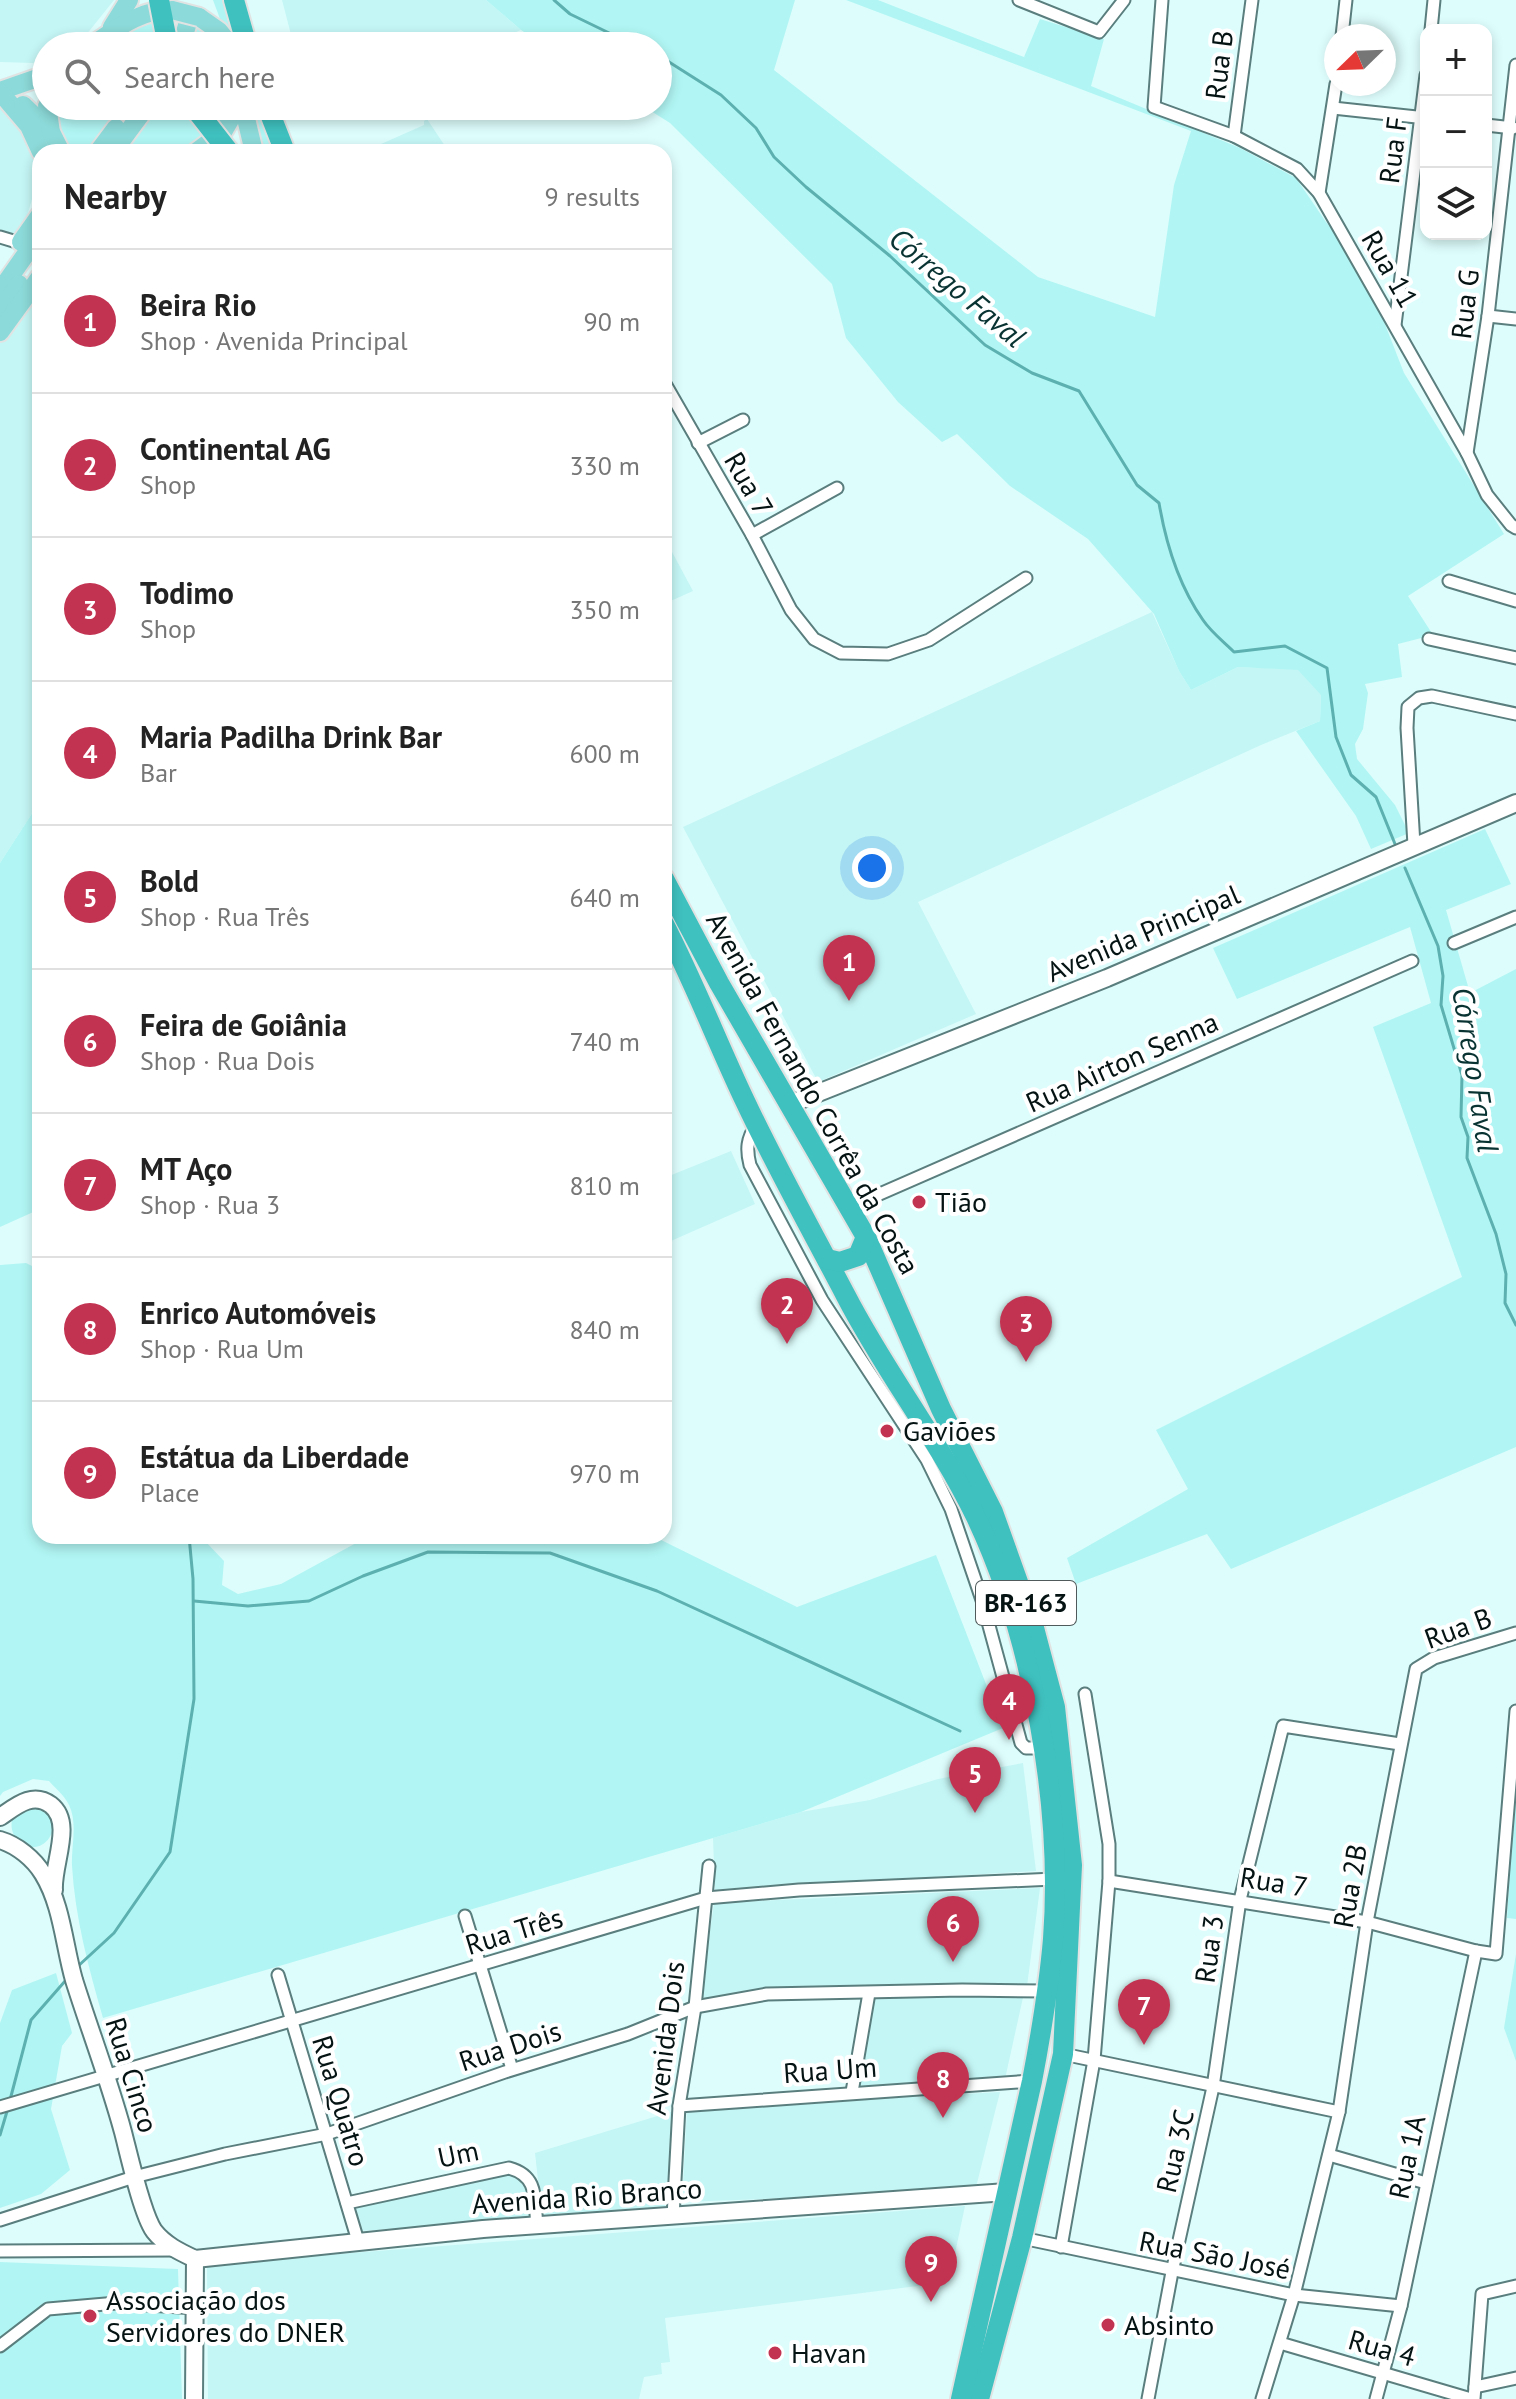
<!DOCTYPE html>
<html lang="en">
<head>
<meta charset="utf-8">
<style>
	:root { --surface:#fff; --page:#f2f2f2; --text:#222; --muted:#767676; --line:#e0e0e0; --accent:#c23251 }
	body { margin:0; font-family:"PT Sans",sans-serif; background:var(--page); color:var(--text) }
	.controls { position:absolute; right:24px; top:24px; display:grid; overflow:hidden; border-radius:16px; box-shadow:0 4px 12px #0003 }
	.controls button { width:72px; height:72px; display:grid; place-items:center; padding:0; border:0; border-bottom:2px solid var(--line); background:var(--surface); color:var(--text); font:40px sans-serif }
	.compass { position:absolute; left:1324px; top:24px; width:72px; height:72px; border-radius:50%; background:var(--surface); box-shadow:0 4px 12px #0003; rotate:247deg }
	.you { position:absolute; left:872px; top:868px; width:28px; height:28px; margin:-20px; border:6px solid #fff; border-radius:50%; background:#1a73e8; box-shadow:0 0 0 12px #1a73e833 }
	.badge { display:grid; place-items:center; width:52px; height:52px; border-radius:50%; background:var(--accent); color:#fff; font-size:26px; font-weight:700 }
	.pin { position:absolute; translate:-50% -66px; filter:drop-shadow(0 2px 4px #0008) }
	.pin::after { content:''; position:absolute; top:42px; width:28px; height:24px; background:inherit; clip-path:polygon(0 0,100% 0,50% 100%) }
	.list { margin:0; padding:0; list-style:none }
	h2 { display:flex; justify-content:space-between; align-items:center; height:104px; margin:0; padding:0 32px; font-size:34px }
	h2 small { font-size:26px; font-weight:400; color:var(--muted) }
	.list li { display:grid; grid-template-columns:52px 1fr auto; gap:24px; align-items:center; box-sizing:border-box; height:144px; padding:0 32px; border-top:2px solid var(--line) }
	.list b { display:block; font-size:30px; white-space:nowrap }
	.list p { margin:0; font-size:26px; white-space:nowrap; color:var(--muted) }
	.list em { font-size:26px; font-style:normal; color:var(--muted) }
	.icon { flex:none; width:44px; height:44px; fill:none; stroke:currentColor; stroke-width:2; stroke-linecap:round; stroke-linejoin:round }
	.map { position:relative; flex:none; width:1516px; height:2399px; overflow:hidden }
	.search { position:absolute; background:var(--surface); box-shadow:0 4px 12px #0003; left:32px; top:32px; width:640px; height:88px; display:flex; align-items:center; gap:20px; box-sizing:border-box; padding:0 28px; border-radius:44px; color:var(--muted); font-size:30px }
	.panel { position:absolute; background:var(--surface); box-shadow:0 4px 12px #0003; left:32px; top:144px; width:640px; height:1400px; border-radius:24px }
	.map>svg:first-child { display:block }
</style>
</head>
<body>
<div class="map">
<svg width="1516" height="2399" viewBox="0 0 1516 2399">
	<rect width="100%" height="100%" fill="#ddfdfc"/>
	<!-- built -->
	<g fill="#c4f6f5">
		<polygon points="0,0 114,0 86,35 68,46 46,46 46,58 33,63 0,62"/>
		<polygon points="282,0 486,0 521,30 483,46 294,46"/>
		<polygon points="0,101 17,121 28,141 35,164 36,185 28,213 16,237 0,233"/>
		<polygon points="427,119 449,152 363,152 424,125 424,121"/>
		<polygon points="40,286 40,801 0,863 0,339"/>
		<polygon points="664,537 693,591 664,604"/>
		<polygon points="1152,612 1179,671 1191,690 1238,667 1298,669 1321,694 1320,721 1261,745 918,902 976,1014 818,1082 683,827"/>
		<polygon points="731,1151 755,1204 664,1244 664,1178"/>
		<polygon points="1023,1763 1036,1871 715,1890 713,1838 801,1812 870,1800 938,1779"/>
		<polygon points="1040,1888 1027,1986 700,2000 714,1903"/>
		<polygon points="1024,1993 1005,2079 859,2086 871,1997"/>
		<polygon points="1000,2092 975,2191 682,2202 687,2109"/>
		<polygon points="674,2111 665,2210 542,2216 535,2153"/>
		<polygon points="527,2169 531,2221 359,2231 350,2204"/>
		<polygon points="965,2206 949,2282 665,2318 670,2362 661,2363 662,2374 644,2377 639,2399 208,2399 207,2264"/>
	</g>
	<!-- green -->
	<g fill="#b1f6f4">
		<polygon points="213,0 232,0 244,46 220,19"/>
		<polygon points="486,0 795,0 774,70 1038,277 1155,317 1174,185 1191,131 846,0 878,0 1024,57 1040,19 1104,39 1091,86 1240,148 1296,178 1326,222 1337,235 1374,296 1404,373 1504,534 1408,596 1433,635 1398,644 1402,677 1365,684 1368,693 1363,729 1355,744 1357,759 1395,805 1409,833 1371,849 1356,816 1296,731 1320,721 1321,695 1298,670 1238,667 1191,690 1179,671 1154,614 1088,539 1010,486 957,434 942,442 898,402 846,338 832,284 670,123 643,106 658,106 658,46 546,46 521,30"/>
		<polygon points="160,18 162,46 104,46 138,25"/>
		<polygon points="196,25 208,32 221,46 190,46"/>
		<polygon points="54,106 125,106 93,152 70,151 59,135"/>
		<polygon points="157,106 231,106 228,113 193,146 177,152 125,152"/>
		<polygon points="249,106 264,106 282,152 260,152"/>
		<polygon points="40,801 40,1209 0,1227 0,863"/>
		<polygon points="1485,829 1511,884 1446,910 1470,993 1516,969 1516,1447 1231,1569 1207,1534 1076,1584 1067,1558 1188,1489 1156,1430 1462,1277 1373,1027 1431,1003 1410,927 1237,999 1213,948"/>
		<path d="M26,1263L40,1270V1536H203V1539L224,1561L222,1585L238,1594L281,1584L369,1536H653L797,1607L936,1555L1003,1728L801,1812L103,2018C89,1969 75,1918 72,1866C71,1846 78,1824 69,1805C65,1796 55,1788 49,1781L33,1779L3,1792L0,1796V1265Z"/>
		<polygon points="1516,1773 1516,1919 1507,1918"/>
		<path d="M41,1804L55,1821C49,1866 0,1846 14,1813Z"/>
		<polygon points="1516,1954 1516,2061 1504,2028"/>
		<polygon points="56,1973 72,2033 62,2046 51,2109 70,2170 41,2194 0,2208 0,2023 12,1990"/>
		<polygon points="0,2262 178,2269 182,2399 0,2399"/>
	</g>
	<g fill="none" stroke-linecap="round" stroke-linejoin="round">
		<!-- stream -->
		<g stroke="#5cb0af" stroke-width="3">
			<polyline points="554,0 570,14 636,46"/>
			<path d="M658,55L721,95L756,128L774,157L806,187L890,256L985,345L1032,373L1079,391L1137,485L1159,503C1166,544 1179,586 1203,620C1211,632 1224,642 1234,652L1285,646L1327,668L1336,737L1351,775L1376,797L1395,844"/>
			<polyline points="1405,868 1438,946 1443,976 1441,1005 1462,1075 1461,1117 1468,1137 1467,1158 1496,1234 1506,1274 1505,1303 1516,1325"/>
			<polyline points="194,1601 248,1606 309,1601 363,1576 428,1552 550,1553 657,1591 960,1731"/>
			<polyline points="76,1968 114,1933 170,1852 194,1699 193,1579 189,1536"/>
			<polyline points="10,2100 31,2020 66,1980"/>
			<polyline points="0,2135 8,2108"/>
		</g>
		<!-- street casing -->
		<g stroke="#5a7e7d" stroke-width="15">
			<g id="street">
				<polyline points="1019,0 1099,32 1124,0"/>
				<polyline points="1162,0 1154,107 1234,136 1297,169 1319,193 1467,453 1487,495 1511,525 1516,528"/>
				<polyline points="1431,30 1434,0"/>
				<polyline points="1342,36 1346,0"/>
				<polyline points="1333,108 1426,118"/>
				<polyline points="1486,125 1513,128"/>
				<polyline points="1234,136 1252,0"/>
				<polyline points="1319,193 1336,84"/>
				<polyline points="0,237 20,243"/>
				<polyline points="1488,316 1516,319"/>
				<polyline points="1395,325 1426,75"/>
				<polyline points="664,382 752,535 791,610 814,639 841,653 888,654 929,640 1026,578"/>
				<polyline points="698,443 743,420"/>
				<polyline points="1467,453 1488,316 1516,65"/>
				<polyline points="752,535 837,488"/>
				<polyline points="1449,581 1516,601"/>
				<polyline points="1429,639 1516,658"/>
				<polyline points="1414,845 1407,728 1408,707 1419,698 1432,696 1516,714"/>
				<polyline points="1454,943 1516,917"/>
				<path d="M756,1125C747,1139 746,1149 750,1165L822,1300L927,1460L951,1509L982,1600L1021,1743L1026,1748H1043"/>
				<polyline points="850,1207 1412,961"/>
				<polyline points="1109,1881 1367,1922 1476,1951 1496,1954 1516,1711"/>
				<polyline points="465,1916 512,2069"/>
				<polyline points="278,1975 358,2241"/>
				<polyline points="1063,2054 1339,2112"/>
				<polyline points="852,2092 869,1993"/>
				<polyline points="679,2106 1032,2081"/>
				<polyline points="0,2107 706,1898 799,1890 1054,1879"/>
				<polyline points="1329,2155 1426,2183"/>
				<path d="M347,2203L509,2168C539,2176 534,2199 537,2226"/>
				<polyline points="673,2217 679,2106 695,2007 709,1866"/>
				<polyline points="0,2220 134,2177 225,2154 327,2134 505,2072 628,2034 695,2007 767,1994 962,1990 1046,1991"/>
				<polyline points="1022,2238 1294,2295 1401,2306"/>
				<polyline points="1061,2247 1094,2060 1109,1881 1109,1844 1085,1694"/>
				<polyline points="0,2251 174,2250"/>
				<polyline points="1280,2343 1471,2399"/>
				<polyline points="0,2346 48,2309 117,2303 196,2308"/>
				<polyline points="1475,2387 1516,2378"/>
				<polyline points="1148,2399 1172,2272 1213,2087 1240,1900 1283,1726 1400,1744"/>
				<polyline points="1262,2399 1294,2295 1339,2112 1367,1922 1416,1669 1434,1658 1516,1633"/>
				<polyline points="1376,2399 1401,2306 1476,1951"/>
				<polyline points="1474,2399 1482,2294 1516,2286"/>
			</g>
		</g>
		<!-- secondary casing -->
		<g stroke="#5a7e7d" stroke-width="20">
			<g id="secondary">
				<polyline points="788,1105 1107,978 1516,803"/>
				<path d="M0,1817C15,1807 32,1791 51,1805C74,1823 52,1865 54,1890"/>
				<path d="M0,1840C17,1845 34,1859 43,1874C62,1905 64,1945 74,1980C90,2031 109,2080 123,2132C129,2155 142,2214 154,2231C165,2245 180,2252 195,2259L483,2229L1007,2192"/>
				<polyline points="194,2399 195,2259"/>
			</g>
		</g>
		<!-- primary casing -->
		<g stroke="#e1e3e3" stroke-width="22">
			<g id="primary">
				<polyline points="199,17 219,31 231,46"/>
				<polyline points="112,27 129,0"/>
				<path d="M91,46C116,29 140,9 172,10"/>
				<polyline points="181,46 188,22"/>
				<polyline points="0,91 46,75"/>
				<polyline points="0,92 29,126 41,152"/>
				<polyline points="23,105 51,132"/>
				<polyline points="47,106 51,132 61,152"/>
				<polyline points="243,106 254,152"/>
				<polyline points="98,152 116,128"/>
				<polyline points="113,152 147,106"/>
				<polyline points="196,152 223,132 238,106"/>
				<polyline points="21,242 40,215"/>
				<polyline points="0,291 40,234"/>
				<polyline points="0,311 19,284"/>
				<polyline points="0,332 40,277"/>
			</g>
		</g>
		<!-- highway casing -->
		<g stroke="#e1e3e3" stroke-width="24">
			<g id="highway">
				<polyline points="234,0 247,46"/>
				<polyline points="267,106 285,152"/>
				<polyline points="664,879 719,983 866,1237 941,1409 993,1512 1033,1624 1055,1707 1072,1865 1063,2054 1022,2238 979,2399"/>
				<path d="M664,924C694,982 717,1042 745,1101C776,1167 812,1231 846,1296C885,1372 939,1440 976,1517C1033,1637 1063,1806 1053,1939C1049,1986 1041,2034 1032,2081L961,2399"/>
				<polyline points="827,1259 840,1262 858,1256 866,1237"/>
			</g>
		</g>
		<!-- street -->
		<use href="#street" stroke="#fff" stroke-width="11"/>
		<!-- secondary -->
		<use href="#secondary" stroke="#fff" stroke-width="16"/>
		<!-- primary -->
		<use href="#primary" stroke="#8cdad9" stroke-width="18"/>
		<!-- highway -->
		<use href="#highway" stroke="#3fc1bf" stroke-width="20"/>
		<!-- primary-bridge casing -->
		<g stroke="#e1e3e3" stroke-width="22" stroke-linecap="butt">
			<polyline id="primary-bridge" points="172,10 199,17"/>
		</g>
		<!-- highway-bridge casing -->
		<g stroke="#e1e3e3" stroke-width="24" stroke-linecap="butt">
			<g id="highway-bridge">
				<polyline points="159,0 168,46"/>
				<polyline points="193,106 229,152"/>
			</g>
		</g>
		<!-- primary-bridge -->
		<use href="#primary-bridge" stroke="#8cdad9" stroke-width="18"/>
		<!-- highway-bridge -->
		<use href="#highway-bridge" stroke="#3fc1bf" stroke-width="20"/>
	</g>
	<!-- markers -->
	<g fill="#c23251" stroke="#fff" stroke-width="3">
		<circle cx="919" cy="1202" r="8"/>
		<circle cx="887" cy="1431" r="8"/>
		<circle cx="90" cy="2316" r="8"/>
		<circle cx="1108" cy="2325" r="8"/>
		<circle cx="775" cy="2353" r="8"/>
	</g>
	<g text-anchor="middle" stroke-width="8" stroke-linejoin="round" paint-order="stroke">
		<!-- shield labels -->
		<rect fill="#fff" stroke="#505a5a" stroke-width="2" x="976" y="1581" width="100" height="44" rx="6"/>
		<g font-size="26" font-weight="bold" fill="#051313">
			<text x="1026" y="1612">BR-163</text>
		</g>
		<!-- street labels -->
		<g font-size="28" fill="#051313" stroke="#fff">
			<text transform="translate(1219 65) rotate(-83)" y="10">Rua B</text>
			<text transform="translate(1393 150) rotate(-83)" y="10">Rua F</text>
			<text transform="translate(1390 269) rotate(60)" y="10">Rua 11</text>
			<text transform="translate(1465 304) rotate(-83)" y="10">Rua G</text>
			<text transform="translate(749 484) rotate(60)" y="10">Rua 7</text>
			<text transform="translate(1143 933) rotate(-23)" y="10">Avenida Principal</text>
			<text transform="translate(1122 1062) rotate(-24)" y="10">Rua Airton Senna</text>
			<text transform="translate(813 1093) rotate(61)" y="10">Avenida Fernando Corrêa da Costa</text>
			<text transform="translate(1458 1628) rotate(-20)" y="10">Rua B</text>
			<text transform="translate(1274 1882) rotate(9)" y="10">Rua 7</text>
			<text transform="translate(1350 1886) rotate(-80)" y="10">Rua 2B</text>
			<text transform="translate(514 1931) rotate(-17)" y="10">Rua Três</text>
			<text transform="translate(1209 1949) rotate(-82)" y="10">Rua 3</text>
			<text transform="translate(665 2038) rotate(-83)" y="10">Avenida Dois</text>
			<text transform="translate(510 2046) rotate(-18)" y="10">Rua Dois</text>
			<text transform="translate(830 2070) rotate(-4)" y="10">Rua Um</text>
			<text transform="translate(132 2075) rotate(73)" y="10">Rua Cinco</text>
			<text transform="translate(341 2101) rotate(73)" y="10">Rua Quatro</text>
			<text transform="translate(1175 2151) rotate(-77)" y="10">Rua 3C</text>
			<text transform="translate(458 2154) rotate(-12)" y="10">Um</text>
			<text transform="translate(1407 2157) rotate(-78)" y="10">Rua 1A</text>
			<text transform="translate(587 2196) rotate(-4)" y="10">Avenida Rio Branco</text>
			<text transform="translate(1215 2255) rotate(11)" y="10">Rua São José</text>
			<text transform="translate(1382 2348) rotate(16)" y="10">Rua 4</text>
		</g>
		<!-- poi labels -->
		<g font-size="28" fill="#051313" stroke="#fff" text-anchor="start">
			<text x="935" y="1212">Tião</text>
			<text x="903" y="1441">Gaviões</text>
			<text x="106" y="2310">Associação dos<tspan x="106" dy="32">Servidores do DNER</tspan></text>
			<text x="1124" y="2335">Absinto</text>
			<text x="791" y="2363">Havan</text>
		</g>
		<!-- water labels -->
		<g font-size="30" font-style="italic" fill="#083332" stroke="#fff">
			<text transform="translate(957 288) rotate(40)" y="10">Córrego Faval</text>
			<text transform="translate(1475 1070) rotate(81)" y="10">Córrego Faval</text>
		</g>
	</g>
</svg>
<div class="controls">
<button>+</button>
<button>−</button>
<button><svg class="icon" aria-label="layers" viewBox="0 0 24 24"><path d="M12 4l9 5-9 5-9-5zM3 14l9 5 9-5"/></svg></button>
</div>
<svg class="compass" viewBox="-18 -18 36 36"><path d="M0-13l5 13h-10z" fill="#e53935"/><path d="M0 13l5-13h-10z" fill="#767676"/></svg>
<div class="you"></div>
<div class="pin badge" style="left:849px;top:1001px">1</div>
<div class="pin badge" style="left:787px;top:1344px">2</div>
<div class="pin badge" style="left:1026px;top:1362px">3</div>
<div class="pin badge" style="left:1009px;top:1740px">4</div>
<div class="pin badge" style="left:975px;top:1813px">5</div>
<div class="pin badge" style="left:953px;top:1962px">6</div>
<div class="pin badge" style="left:1144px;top:2045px">7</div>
<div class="pin badge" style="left:943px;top:2118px">8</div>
<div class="pin badge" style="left:931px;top:2302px">9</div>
<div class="search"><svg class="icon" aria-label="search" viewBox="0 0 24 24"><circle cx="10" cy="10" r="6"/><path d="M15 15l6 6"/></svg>Search here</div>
<section class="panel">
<h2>Nearby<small>9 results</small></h2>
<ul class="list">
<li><span class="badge">1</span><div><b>Beira Rio</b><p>Shop · Avenida Principal</p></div><em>90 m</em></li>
<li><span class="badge">2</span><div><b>Continental AG</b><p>Shop</p></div><em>330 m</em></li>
<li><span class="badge">3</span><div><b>Todimo</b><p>Shop</p></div><em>350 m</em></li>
<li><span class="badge">4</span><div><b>Maria Padilha Drink Bar</b><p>Bar</p></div><em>600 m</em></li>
<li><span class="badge">5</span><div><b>Bold</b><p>Shop · Rua Três</p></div><em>640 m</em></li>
<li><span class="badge">6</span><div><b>Feira de Goiânia</b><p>Shop · Rua Dois</p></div><em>740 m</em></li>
<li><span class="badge">7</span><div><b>MT Aço</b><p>Shop · Rua 3</p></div><em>810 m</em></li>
<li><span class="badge">8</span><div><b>Enrico Automóveis</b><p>Shop · Rua Um</p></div><em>840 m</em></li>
<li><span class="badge">9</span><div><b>Estátua da Liberdade</b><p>Place</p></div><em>970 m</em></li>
</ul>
</section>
</div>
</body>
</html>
